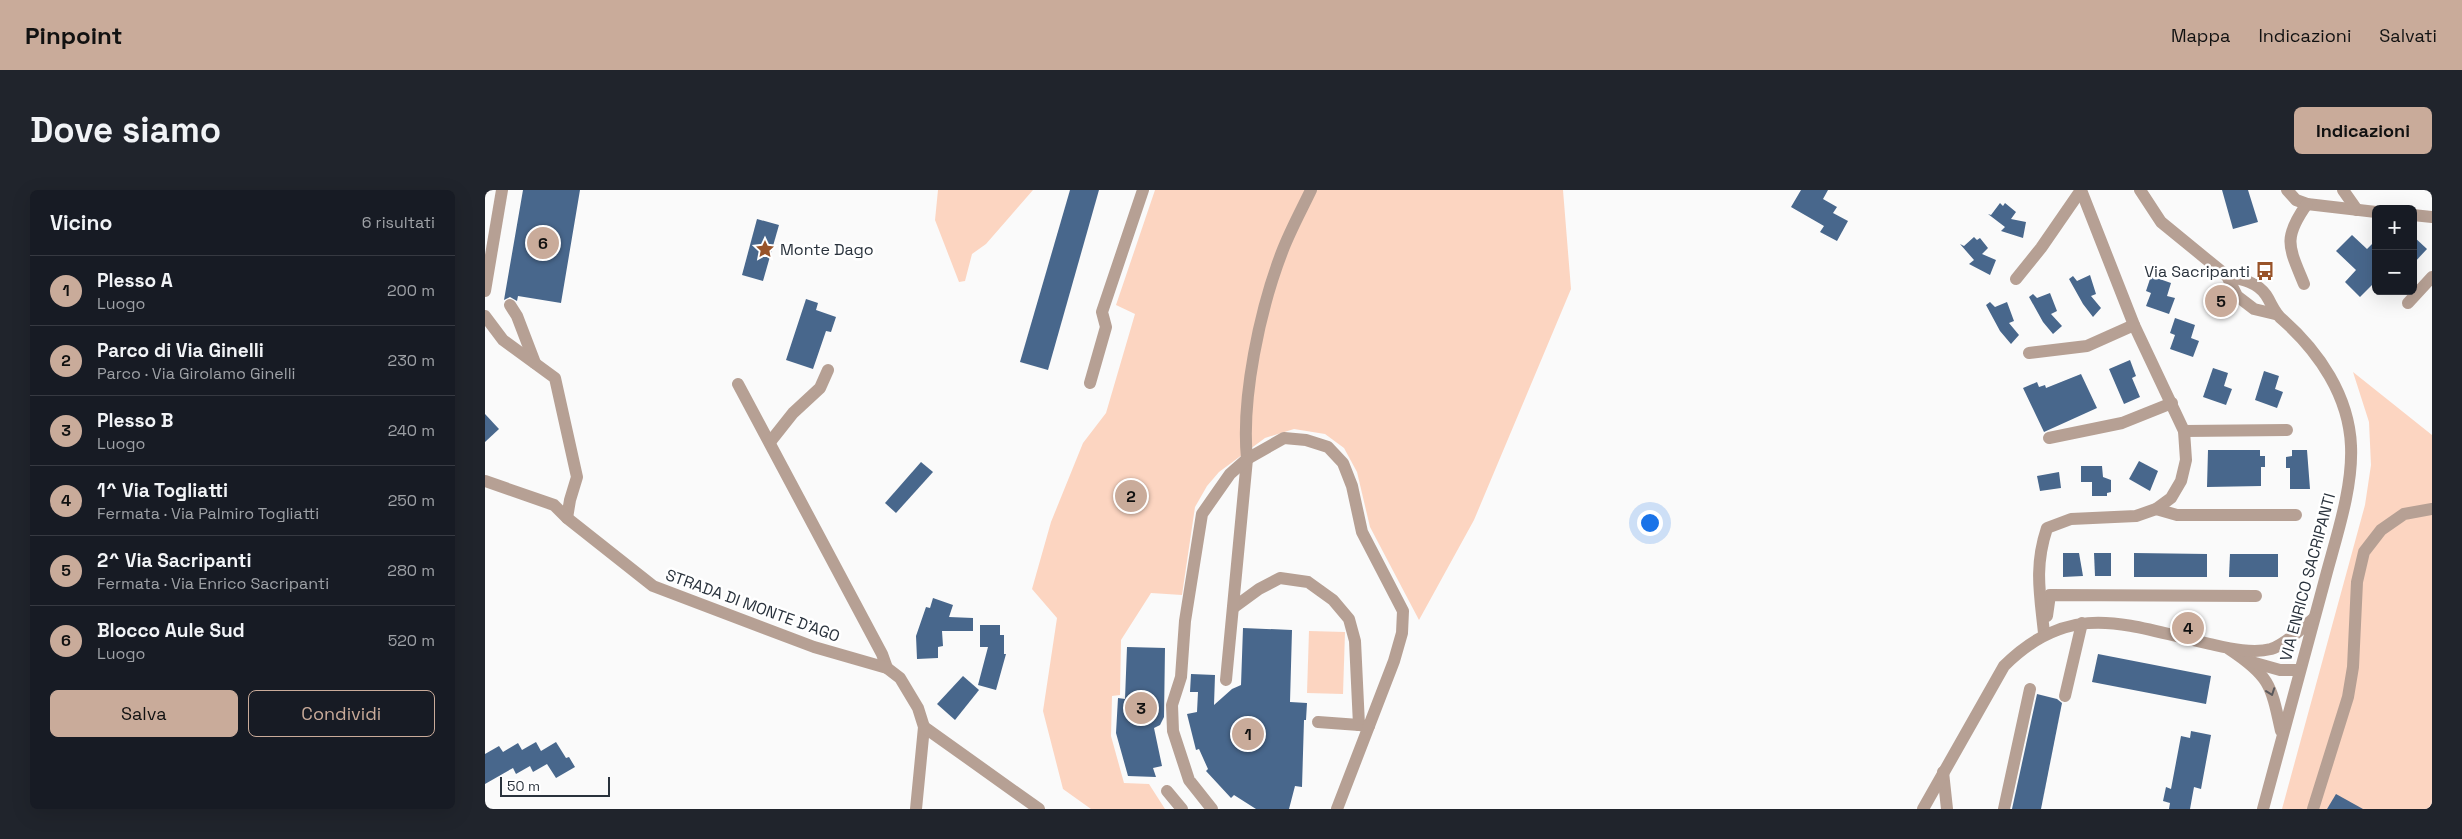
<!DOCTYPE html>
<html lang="it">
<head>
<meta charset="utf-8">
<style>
	:root { --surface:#171b24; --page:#20242c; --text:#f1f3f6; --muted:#9ea1a6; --line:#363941; --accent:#c9ab9a }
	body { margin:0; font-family:"Space Grotesk",sans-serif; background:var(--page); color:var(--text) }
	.controls { position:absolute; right:15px; top:15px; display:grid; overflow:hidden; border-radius:8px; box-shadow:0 5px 20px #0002 }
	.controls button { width:45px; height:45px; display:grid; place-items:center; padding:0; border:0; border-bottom:1px solid var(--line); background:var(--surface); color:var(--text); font:25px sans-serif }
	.scale { position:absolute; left:15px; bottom:12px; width:110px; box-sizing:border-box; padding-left:5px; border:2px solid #29323c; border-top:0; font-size:14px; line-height:18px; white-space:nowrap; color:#29323c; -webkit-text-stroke:4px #fff; paint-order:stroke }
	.you { position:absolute; left:1164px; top:332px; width:18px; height:18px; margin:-12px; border:4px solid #fff; border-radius:50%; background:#1a73e8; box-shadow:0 0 0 8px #1a73e833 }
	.badge { display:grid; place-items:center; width:32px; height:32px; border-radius:50%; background:var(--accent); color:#111; font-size:16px; font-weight:700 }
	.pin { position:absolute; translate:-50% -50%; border:2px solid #fff; box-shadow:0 1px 5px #0006 }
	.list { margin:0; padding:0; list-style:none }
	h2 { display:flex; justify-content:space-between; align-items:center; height:65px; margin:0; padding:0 20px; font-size:21px }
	h2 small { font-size:16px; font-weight:400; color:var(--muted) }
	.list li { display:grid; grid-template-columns:32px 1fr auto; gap:15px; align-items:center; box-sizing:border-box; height:70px; padding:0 20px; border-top:1px solid var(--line) }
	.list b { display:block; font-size:19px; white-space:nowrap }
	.list p { margin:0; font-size:16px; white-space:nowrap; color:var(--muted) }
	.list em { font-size:16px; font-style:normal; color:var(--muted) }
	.actions { display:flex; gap:10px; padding:15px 20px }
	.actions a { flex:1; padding:11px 0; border:1px solid var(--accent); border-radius:8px; text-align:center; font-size:18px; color:var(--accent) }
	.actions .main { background:var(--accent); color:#111 }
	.map { position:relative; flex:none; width:1947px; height:619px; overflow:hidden; border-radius:8px }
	header { display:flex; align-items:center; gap:30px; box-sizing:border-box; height:70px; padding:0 25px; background:var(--accent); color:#111 }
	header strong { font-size:24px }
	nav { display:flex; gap:28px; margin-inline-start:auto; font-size:18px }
	.intro { display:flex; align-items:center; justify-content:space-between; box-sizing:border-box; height:120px; padding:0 30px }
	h1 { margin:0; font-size:35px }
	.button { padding:12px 22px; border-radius:8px; background:var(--accent); color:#111; font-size:18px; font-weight:700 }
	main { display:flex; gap:30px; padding:0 30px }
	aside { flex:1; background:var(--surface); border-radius:8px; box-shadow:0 5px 20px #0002 }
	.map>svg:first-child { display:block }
</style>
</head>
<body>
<header>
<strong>Pinpoint</strong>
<nav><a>Mappa</a><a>Indicazioni</a><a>Salvati</a></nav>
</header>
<div class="intro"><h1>Dove siamo</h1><a class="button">Indicazioni</a></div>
<main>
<aside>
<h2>Vicino<small>6 risultati</small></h2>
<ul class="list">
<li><span class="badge">1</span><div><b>Plesso A</b><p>Luogo</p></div><em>200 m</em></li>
<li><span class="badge">2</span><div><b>Parco di Via Ginelli</b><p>Parco · Via Girolamo Ginelli</p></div><em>230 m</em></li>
<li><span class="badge">3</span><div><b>Plesso B</b><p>Luogo</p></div><em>240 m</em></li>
<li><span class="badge">4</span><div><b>1^ Via Togliatti</b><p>Fermata · Via Palmiro Togliatti</p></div><em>250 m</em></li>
<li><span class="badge">5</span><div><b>2^ Via Sacripanti</b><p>Fermata · Via Enrico Sacripanti</p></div><em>280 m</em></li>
<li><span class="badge">6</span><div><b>Blocco Aule Sud</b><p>Luogo</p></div><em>520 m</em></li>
</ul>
<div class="actions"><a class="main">Salva</a><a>Condividi</a></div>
</aside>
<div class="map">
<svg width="1947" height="619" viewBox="0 0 1947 619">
	<rect width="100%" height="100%" fill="#fafafa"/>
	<!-- green -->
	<g fill="#fcd5c1">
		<polygon points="453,0 548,0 501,54 487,64 480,91 474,92 450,30"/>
		<polygon points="670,0 1078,0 1086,99 989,330 934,430 885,337 872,282 859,258 840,244 809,239 780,248 734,282 722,296 710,317 697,405 666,403 636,450 635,505 627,506 626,546 639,593 664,594 680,619 606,619 578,599 558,521 572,428 547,399 566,332 598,253 621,223 650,124 631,115"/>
		<polygon points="1868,182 1947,245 1947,619 1797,619 1880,315 1886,275 1884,232"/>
		<polygon points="824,441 860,442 858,504 822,503"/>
	</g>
	<!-- building -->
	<g fill="#48678c">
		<polygon points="38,0 95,0 76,113 33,106 32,111 25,107 19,110"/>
		<polygon points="585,0 614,0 563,180 535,172"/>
		<polygon points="1316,0 1343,0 1338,9 1352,17 1348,23 1363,31 1352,51 1335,42 1339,36 1306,17"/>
		<polygon points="1737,0 1763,0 1773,32 1748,39"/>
		<polygon points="1515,13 1518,16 1520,13 1531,22 1526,29 1541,32 1538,48 1516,41 1520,37 1503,24 1506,25"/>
		<polygon points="272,29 294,35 278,91 257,85"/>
		<polygon points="1867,45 1882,59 1891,50 1891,91 1875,107 1860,92 1871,80 1851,61"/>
		<polygon points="1928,46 1942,59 1928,74"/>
		<polygon points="1489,47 1492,50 1495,48 1503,58 1497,64 1511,70 1505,85 1484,74 1489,70 1475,54 1479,56"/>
		<polygon points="1605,85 1611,104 1606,106 1616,118 1608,127 1598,114 1584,89 1588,86 1592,91"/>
		<polygon points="1666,86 1686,93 1682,106 1690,108 1684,124 1661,116 1666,103 1661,101"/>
		<polygon points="1565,103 1572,121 1566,124 1577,136 1568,144 1558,132 1544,107 1548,104 1552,108"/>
		<polygon points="321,109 333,113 331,120 351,127 346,142 341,141 328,179 301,170"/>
		<polygon points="1505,112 1510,117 1522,112 1529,131 1524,133 1534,145 1526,154 1515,141 1501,115"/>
		<polygon points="1690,128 1710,135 1706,148 1714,151 1708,167 1685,159 1690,145 1685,143"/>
		<polygon points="1645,170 1651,186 1647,188 1655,207 1639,214 1624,179"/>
		<polygon points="1728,178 1743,183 1739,196 1747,199 1741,215 1718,207"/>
		<polygon points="1779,181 1794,186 1790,199 1798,202 1792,218 1770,210"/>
		<polygon points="1596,184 1612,218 1559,242 1538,198 1552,192 1554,197 1560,195 1561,198"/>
		<polygon points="0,224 14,239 0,252"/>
		<polygon points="1723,260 1775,260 1775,266 1780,266 1780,277 1776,277 1776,296 1722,297"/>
		<polygon points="1807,260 1822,260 1825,299 1805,299 1805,278 1801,278 1801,267 1807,266"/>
		<polygon points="1654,271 1673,281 1665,301 1644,289"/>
		<polygon points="436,272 448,282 411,323 400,313"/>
		<polygon points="1596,276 1617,276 1618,287 1626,290 1626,302 1622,303 1622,306 1607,306 1607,292 1596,292"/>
		<polygon points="1574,282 1576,298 1555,301 1552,286"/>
		<polygon points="1578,363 1594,363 1598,386 1578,387"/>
		<polygon points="1609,363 1626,363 1626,386 1610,386"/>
		<polygon points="1649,363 1722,364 1722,387 1649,387"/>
		<polygon points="1745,364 1793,364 1793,387 1744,387"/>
		<polygon points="448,408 468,415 464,427 488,428 488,441 457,441 458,456 453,457 453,468 432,469 431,446 441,417 445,418"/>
		<polygon points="495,435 515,435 515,445 519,445 519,464 521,464 511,500 493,495 503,457 495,457"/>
		<polygon points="758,438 807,440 805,512 822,513 821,530 819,530 817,597 810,596 804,619 771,619 749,605 746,608 721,581 723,579 714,559 711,560 702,524 712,522 713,502 705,502 706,484 730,485 729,515 747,499 756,495"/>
		<polygon points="642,457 680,458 679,527 675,535 669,538 677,576 668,578 671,587 643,586 631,543 633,508 640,509"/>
		<polygon points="1613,464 1726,486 1721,514 1607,492"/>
		<polygon points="478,486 494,500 470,530 452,514"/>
		<polygon points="1552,504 1572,509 1577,513 1556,619 1527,619"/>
		<polygon points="1706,541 1726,545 1716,599 1709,597 1705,619 1684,619 1685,613 1678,611 1681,597 1686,599 1696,546 1705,548"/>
		<polygon points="51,552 56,561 71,552 81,568 84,567 90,577 71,588 62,574 48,582 45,576 31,584 28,578 0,594 0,564 14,556 18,562 33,553 37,560"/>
		<polygon points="1851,604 1878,619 1842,619"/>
	</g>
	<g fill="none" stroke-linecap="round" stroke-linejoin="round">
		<!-- minor -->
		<g stroke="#b6a094" stroke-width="12">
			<polyline points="1655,0 1676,32 1742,86 1752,106 1769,119 1790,124"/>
			<polyline points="1802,0 1811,10 1822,14 1891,22"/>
			<polyline points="1858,0 1872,20"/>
			<polyline points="1928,25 1947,27"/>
			<path d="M1742,86C1756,89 1772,92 1781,105C1787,114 1789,123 1798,130C1834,162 1864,206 1866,256C1868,300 1850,350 1839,393C1819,468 1798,544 1778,619"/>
			<polyline points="1531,89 1556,58 1596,0"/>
			<path d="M1819,94C1804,57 1797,49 1822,14"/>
			<polyline points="0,101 17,0"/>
			<polyline points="1923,113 1947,87"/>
			<polyline points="25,115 32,126 50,173"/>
			<polyline points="0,126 18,150 70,188 92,287 85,310 82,328"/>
			<polyline points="1544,163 1602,156 1649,135"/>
			<polyline points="605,193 621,137 617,122 658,0"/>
			<polyline points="253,194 397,464 402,478"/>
			<polyline points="1699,241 1802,240"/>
			<polyline points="1564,248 1637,233 1687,213"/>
			<polyline points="285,252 308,223 335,198 343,180"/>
			<polyline points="0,291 69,315 82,328 168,396 329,457 402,478 415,488 433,518 439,537 431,619"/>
			<polyline points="1671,319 1692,325 1811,325"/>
			<polyline points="748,418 774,399 795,388 823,392 848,410 864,429 870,451 874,535 884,536"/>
			<polyline points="1562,426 1565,405 1771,406"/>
			<path d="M1559,443C1555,404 1549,377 1562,338L1586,329L1651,326L1671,319L1686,308L1696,291L1701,270L1699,241L1649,135L1596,0"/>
			<path d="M1744,459C1785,486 1786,495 1796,541"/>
			<polyline points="1763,471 1795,480 1814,480"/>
			<path d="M741,490L762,269C756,208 775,119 797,62C805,41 816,21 826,0"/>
			<polyline points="1580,506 1597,433"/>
			<polyline points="833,532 874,535"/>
			<polyline points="439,537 554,619"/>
			<polyline points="1458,582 1462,619"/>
			<polyline points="682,601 697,619"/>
			<polyline points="727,619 704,590 688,541 687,515 696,487 700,431 717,324 745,284 762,269 799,248 821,250 843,257 858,273 867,296 877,342 918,421 917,443 909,471 852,619"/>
			<path d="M1438,619L1519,476C1587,408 1643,436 1725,454C1743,458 1767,464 1786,459C1801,454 1817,438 1829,428"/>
			<polyline points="1519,619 1545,499"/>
			<polyline points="1828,619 1863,507 1868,477 1872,392 1879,362 1896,340 1919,324 1947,319"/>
		</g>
	</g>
	<!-- one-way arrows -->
	<defs><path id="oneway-chevron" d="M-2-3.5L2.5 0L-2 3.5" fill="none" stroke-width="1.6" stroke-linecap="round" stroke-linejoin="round" transform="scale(1.25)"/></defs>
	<use stroke="#5a585b" href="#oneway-chevron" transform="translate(1786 502) rotate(70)"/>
	<!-- icons -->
	<defs>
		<g id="sight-bare" transform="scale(1.5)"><path d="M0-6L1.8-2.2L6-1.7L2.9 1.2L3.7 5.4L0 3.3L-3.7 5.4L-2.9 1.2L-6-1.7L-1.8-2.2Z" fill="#985329" stroke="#fff" stroke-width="2.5" paint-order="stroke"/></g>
		<g id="bus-bare" transform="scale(1.5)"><path d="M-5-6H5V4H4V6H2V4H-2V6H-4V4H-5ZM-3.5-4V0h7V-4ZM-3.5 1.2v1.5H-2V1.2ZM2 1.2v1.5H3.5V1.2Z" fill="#985329" stroke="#fff" stroke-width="2.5" paint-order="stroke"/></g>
	</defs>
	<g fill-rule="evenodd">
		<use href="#sight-bare" x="280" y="59"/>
		<use href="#bus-bare" x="1780" y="81"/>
	</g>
	<g text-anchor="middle" stroke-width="5" stroke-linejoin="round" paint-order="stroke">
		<!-- poi labels -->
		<g font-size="16" fill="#29323c" stroke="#fff" text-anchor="start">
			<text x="295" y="65">Monte Dago</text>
			<text x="1765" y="87" text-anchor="end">Via Sacripanti</text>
		</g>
		<!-- street labels -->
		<g font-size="16" fill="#29323c" stroke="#fff">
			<text transform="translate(1822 387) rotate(-75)" y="6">VIA ENRICO SACRIPANTI</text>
			<text transform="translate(268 415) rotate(20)" y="6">STRADA DI MONTE D'AGO</text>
		</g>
	</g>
</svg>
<div class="controls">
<button>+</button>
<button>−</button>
</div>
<div class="scale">50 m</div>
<div class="you"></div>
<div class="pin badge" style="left:763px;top:544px">1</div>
<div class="pin badge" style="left:646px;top:306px">2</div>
<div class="pin badge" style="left:656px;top:518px">3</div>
<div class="pin badge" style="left:1703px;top:438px">4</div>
<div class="pin badge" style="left:1736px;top:111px">5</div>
<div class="pin badge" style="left:58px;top:53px">6</div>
</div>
</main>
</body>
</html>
